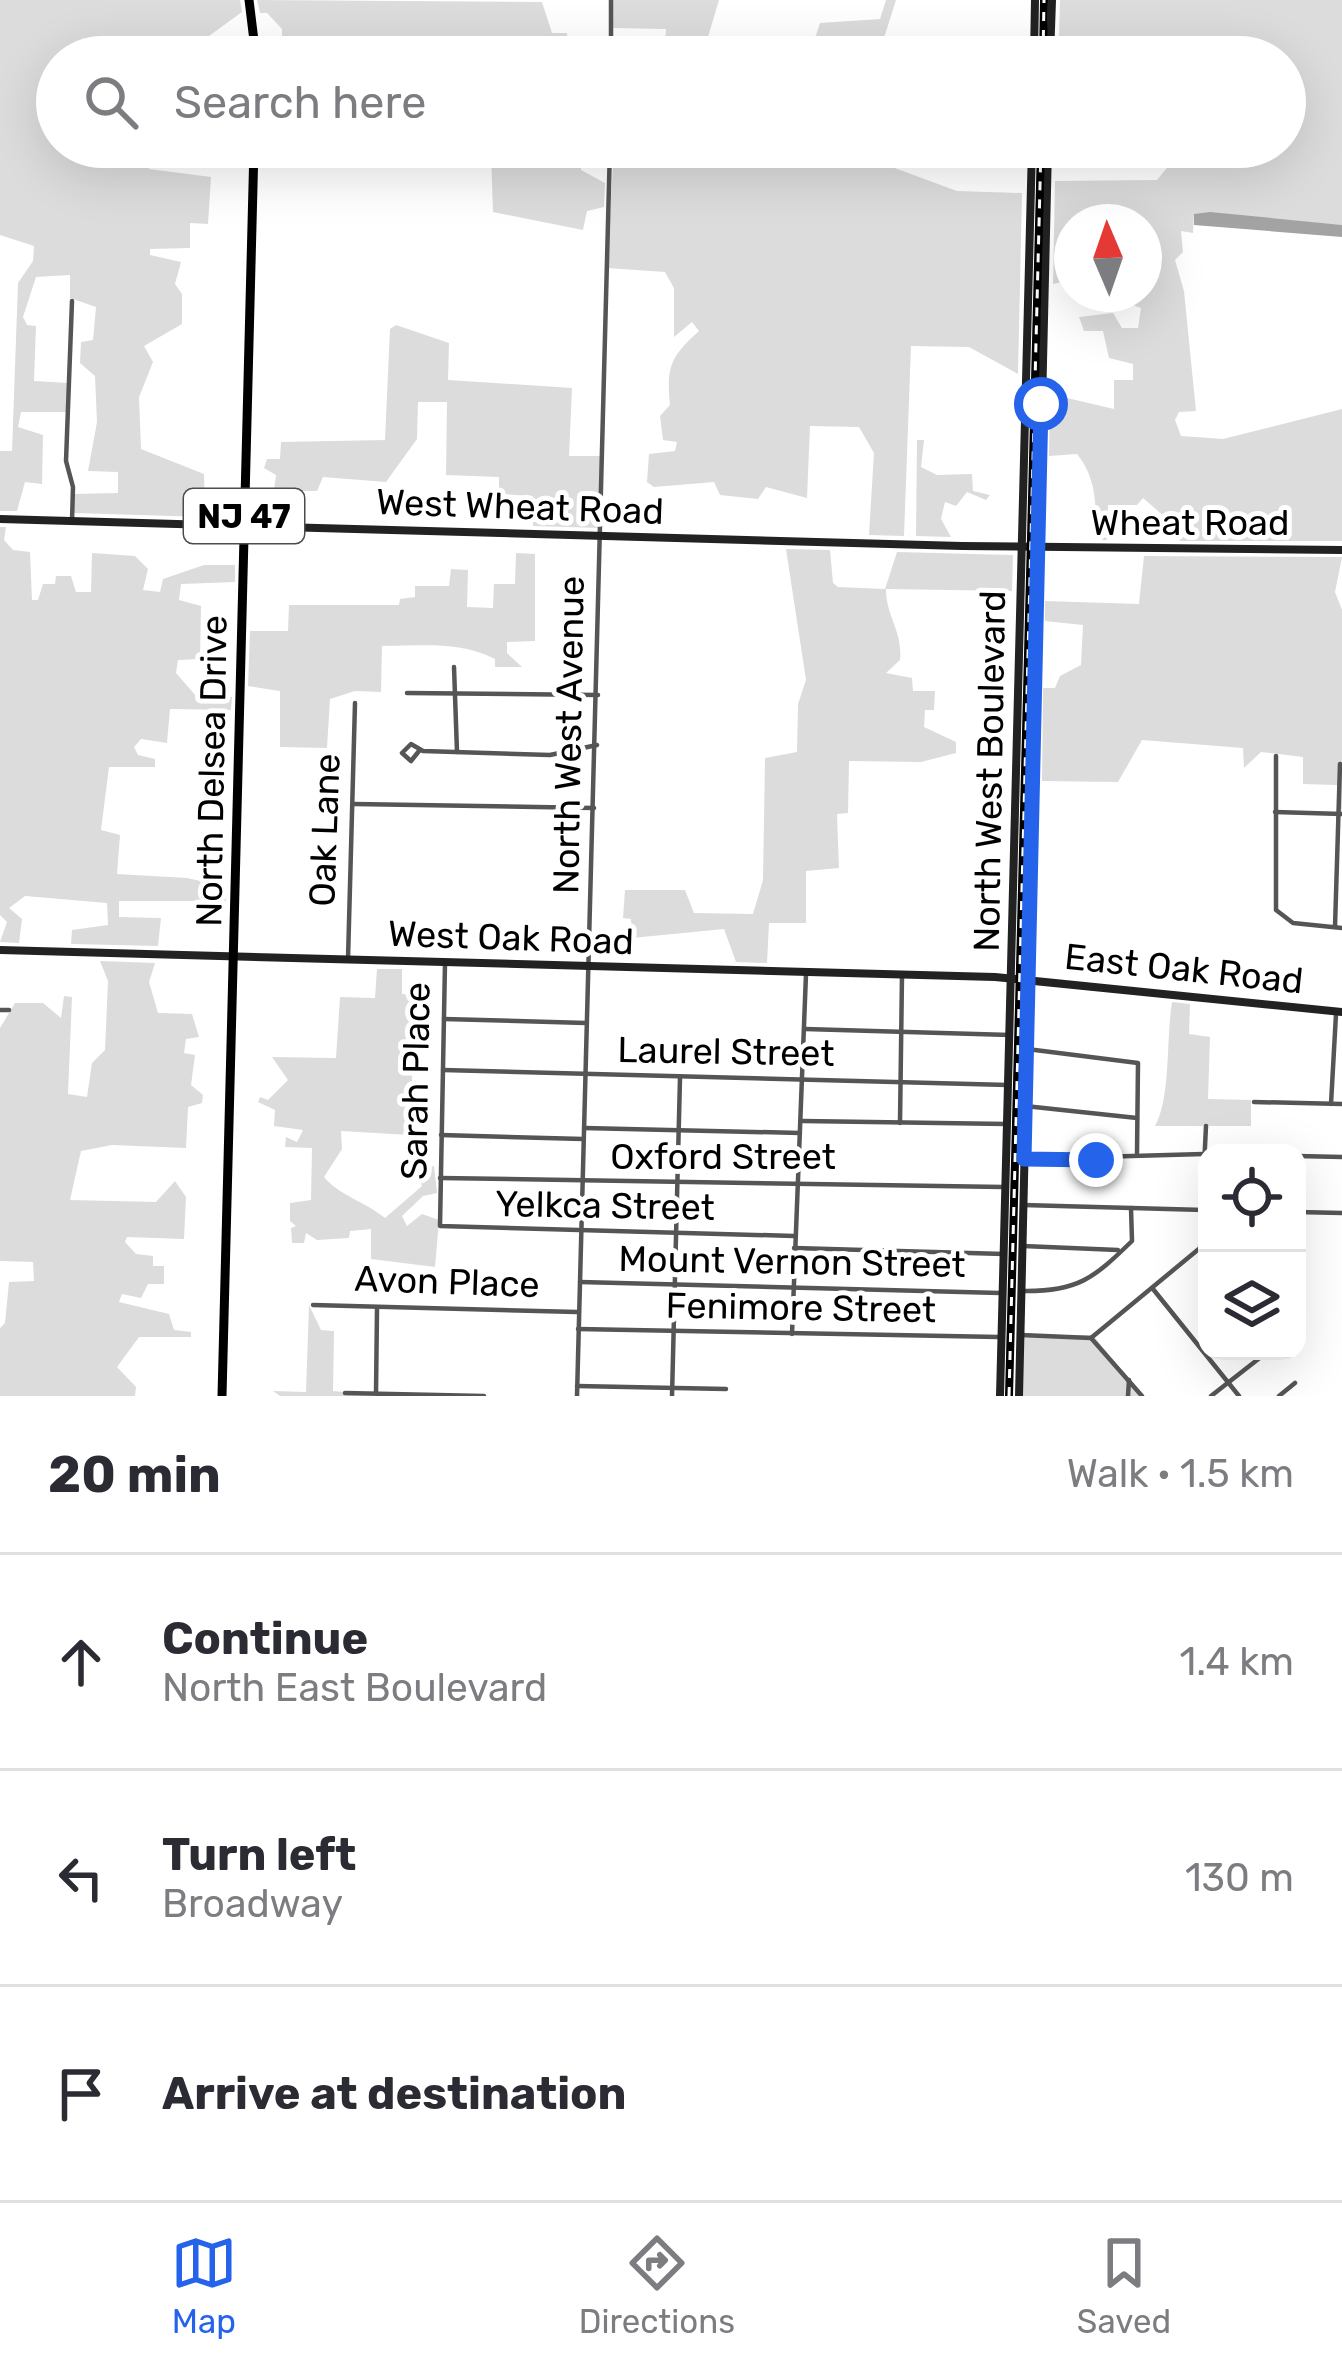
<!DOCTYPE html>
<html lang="en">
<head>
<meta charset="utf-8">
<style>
	:root { --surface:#fff; --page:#f7f7f7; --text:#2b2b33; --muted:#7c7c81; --line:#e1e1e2; --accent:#2563eb }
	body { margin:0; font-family:Rubik,sans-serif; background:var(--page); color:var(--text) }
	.controls { position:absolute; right:36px; bottom:36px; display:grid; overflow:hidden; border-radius:24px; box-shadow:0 12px 48px #0002 }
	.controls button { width:108px; height:108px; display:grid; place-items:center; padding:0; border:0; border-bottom:3px solid var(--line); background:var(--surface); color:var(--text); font:60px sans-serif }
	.compass { position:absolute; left:1054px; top:204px; width:108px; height:108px; border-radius:50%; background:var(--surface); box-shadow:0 12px 48px #0002; rotate:358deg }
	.stop { position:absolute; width:36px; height:36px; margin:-27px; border:9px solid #2563eb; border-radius:50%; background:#fff }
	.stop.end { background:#2563eb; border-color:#fff; box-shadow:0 3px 12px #0008 }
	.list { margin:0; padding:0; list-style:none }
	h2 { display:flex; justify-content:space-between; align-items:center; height:156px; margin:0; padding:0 48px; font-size:51px }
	h2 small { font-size:39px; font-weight:400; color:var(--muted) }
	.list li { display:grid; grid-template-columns:78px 1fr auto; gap:36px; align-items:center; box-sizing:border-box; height:216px; padding:0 48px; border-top:3px solid var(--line) }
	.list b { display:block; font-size:45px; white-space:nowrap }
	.list p { margin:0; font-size:39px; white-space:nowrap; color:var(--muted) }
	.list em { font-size:39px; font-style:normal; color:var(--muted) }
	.icon { flex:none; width:66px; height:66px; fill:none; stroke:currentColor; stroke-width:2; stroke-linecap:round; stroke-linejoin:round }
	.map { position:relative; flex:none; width:1342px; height:1396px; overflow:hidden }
	.search { position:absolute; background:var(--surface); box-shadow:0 12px 48px #0002; left:36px; right:36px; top:36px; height:132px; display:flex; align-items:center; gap:30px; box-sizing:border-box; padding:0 42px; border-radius:66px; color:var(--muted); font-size:45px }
	.sheet { height:804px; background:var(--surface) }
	nav { display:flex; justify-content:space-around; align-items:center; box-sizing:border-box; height:168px; border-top:3px solid var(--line); background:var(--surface); font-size:33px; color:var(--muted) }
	nav a { display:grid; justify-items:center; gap:6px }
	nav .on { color:var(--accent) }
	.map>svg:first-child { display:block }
</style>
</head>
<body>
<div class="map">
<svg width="1342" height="1396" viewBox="0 0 1342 1396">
	<rect width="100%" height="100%" fill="#fff"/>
	<!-- green -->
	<g fill="#dcdcdc">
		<polygon points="0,0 240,0 242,12 202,41 210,44 206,57 57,57 57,147 213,147 213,155 151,154 149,169 211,177 208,224 190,223 190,248 150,249 150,255 181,262 175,284 182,294 182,324 144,346 153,362 139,397 141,449 204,474 205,517 74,513 74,494 118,493 118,472 88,471 97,422 95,376 80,363 81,342 93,340 96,307 70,298 70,275 36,277 23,317 27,325 36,326 34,381 68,383 68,412 21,412 18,427 43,435 42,484 25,482 17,511 0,511 0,451 12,451 18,283 33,261 34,246 0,235"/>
		<polygon points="257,0 542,2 552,33 567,33 569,57 282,57 282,29 267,13 260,13"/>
		<polygon points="612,0 719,0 702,57 664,57 666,29 612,28"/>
		<polygon points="886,0 896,0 878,57 809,57 820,23 880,19"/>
		<path d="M1060,0H1342V225L1194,214L1193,233L1181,231L1183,252L1175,260L1184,291L1196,411L1179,412L1175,420L1181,436L1223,439L1342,409V541H1180L1173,524L1143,498L1137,505H1108L1107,540H1102L1094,529C1098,504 1094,474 1077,454L1049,456L1050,394L1114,409V380H1133V364L1109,358L1103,331H1084L1079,317L1113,313L1122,328H1138L1141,308L1103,294H1144V222H1072V280L1053,284L1055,181L1157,180L1184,147H1285V57H1110L1105,40L1059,38Z"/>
		<polygon points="472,147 581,147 581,170 605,183 604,207 587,211 583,230 493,212 491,153 472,152"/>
		<path d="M614,147H708L776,154L779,147H879L881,163L957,191L1022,193L1018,374L969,347L911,346L904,536L869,535L874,453L859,427L810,426L807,498L766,487L758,499L720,495L714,482L654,487L647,482L649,454L675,451L677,442L663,440L660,416L670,405C666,367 671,356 699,331L692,322L674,337V288L665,272L607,268Z"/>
		<polygon points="396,325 449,343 448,380 572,388 569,456 602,456 601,528 533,526 533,496 499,494 499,477 446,475 447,402 418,402 417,439 386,482 323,477 317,491 274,491 276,475 264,468 267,459 280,459 281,442 385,440 390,329"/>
		<polygon points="917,440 924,440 921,467 937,475 972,474 973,491 990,495 986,500 967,492 956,506 945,502 941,519 951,537 916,536"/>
		<polygon points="0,527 6,527 4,540 13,550 30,552 32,600 38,600 43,584 55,584 56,576 71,576 76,592 91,592 92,553 135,556 148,569 143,590 160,592 163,579 204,565 235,565 235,582 181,584 179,600 201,606 200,659 178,660 176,673 196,696 232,697 231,710 170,709 167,743 141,739 134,747 138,755 155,759 155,767 109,767 101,830 120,835 117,874 187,878 227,887 226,901 119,901 119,917 161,918 158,946 71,944 72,930 108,925 107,903 25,896 9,908 22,919 19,943 0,942 7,922 0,915"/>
		<path d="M786,549L830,550L833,583L838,587L885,589L897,552L1013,555L1012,591L886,589C886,617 903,631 900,660L886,673L912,678L913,691H935L934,710H925L924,727L956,742V753L921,762L849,761L848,813L837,814L839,868L806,871V923H769L767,963L736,962L724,929L632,938L631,919L623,918L625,890H685L694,913L753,914L763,880L765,758L797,752L798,704L806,680Z"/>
		<path d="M516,553L535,554V641L507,642V653L522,667H495V659C460,641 422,646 382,646L381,692L355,691L330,699L327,748L280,747V691L248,686L250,631H288L289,605H399L400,599L415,597V586H449L451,569L468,570L467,607L493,608L494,584H515Z"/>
		<polygon points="1144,556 1342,557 1335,592 1342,610 1342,814 1337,785 1303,784 1303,757 1261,752 1244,768 1243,748 1142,740 1118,782 1042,781 1043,688 1055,688 1060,676 1081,665 1083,625 1045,621 1045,601 1139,604"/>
		<polygon points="100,961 155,963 149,982 158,1013 192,1014 199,1037 186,1039 184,1053 195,1055 191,1085 203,1095 202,1103 188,1107 186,1148 112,1145 81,1151 70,1200 156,1202 175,1181 186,1197 184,1239 127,1237 125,1242 136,1254 153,1256 153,1266 164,1266 164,1284 148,1284 141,1298 122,1294 119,1302 169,1314 174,1330 191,1332 191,1337 139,1337 117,1367 136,1387 135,1396 0,1396 0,1328 5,1323 9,1282 34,1281 33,1262 0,1261 0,1028 15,1003 43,1003 61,1018 64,996 72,997 68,1094 87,1097 92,1063 105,1050 108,981"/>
		<path d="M377,969H402V994L415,995L410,1135L341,1131L342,1149L324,1177C340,1196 364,1201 385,1218L422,1186L417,1171L434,1166L437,1193L423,1196L402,1216L407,1226L422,1214L439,1220L435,1267L371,1259V1229L350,1231L349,1238L317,1240L306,1233L304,1243H292L291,1228L296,1226L290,1221V1203L311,1200L312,1148L285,1147L286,1137L297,1142L303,1130L274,1126L275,1110L258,1102L260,1097L268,1100L288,1080L272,1057L336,1058L340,997L375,998Z"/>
		<path d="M1172,1002L1190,1004L1189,1034L1210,1037L1208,1099L1251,1100V1126H1155C1171,1097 1166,1039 1172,1002Z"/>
		<polygon points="309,1305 321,1330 334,1331 333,1391 386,1396 280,1396 273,1391 306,1392"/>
		<polygon points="1021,1335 1093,1335 1142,1396 1019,1396"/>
	</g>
	<!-- water -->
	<polygon fill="#a3a3a3" points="1210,212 1342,225 1342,237 1194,225 1194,214"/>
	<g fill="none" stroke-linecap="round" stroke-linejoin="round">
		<!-- street -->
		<g stroke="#555" stroke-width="4.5">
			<polyline points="611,57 611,0"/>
			<polyline points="72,301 66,461 73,487 72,521"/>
			<polyline points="454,667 457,752"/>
			<polyline points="407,693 598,695"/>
			<polyline points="419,751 411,761 402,753 411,744 423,751 550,755 597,745"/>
			<polyline points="1276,756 1276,910 1293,923 1342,928"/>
			<polyline points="354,804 594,808"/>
			<polyline points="1275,812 1342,814"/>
			<polyline points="1335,927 1340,764"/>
			<polyline points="348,959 355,703"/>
			<polyline points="445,963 440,1226 794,1236"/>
			<polyline points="0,1010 9,1010"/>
			<polyline points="444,1019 586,1023"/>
			<polyline points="805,1029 1010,1035"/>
			<polyline points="1027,1049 1138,1063 1137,1153"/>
			<polyline points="443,1070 1008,1085"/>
			<polyline points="1254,1102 1342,1104"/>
			<polyline points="1331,1104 1336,1014"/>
			<polyline points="1025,1106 1137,1118"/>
			<polyline points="803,1121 1007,1124"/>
			<polyline points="900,1123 902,975"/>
			<polyline points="584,1128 800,1133"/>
			<polyline points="441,1135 583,1139"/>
			<polyline points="1297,1156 1342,1157"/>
			<polyline points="1024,1159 1204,1154"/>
			<polyline points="440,1178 1003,1187"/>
			<polyline points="1023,1205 1204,1210"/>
			<polyline points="1297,1212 1342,1213"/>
			<polyline points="1023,1246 1118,1250"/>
			<polyline points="794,1248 1004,1254"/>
			<polyline points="580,1282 1000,1293"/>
			<polyline points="1153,1289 1239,1396"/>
			<path d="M1022,1291C1077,1292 1093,1279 1132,1241L1131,1208"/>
			<polyline points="313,1305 577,1312"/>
			<polyline points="578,1329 999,1337"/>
			<polyline points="792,1334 806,974"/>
			<polyline points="1021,1335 1091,1338 1142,1396"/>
			<polyline points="1091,1338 1200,1248 1206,1126"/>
			<polyline points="577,1386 726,1389"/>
			<polyline points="345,1393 484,1396"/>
			<polyline points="376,1393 377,1309"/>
			<polyline points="577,1396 610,147"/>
			<polyline points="672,1396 680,1078"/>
			<polyline points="1128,1396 1129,1380"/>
			<polyline points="1211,1396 1266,1353"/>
			<polyline points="1279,1396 1295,1383"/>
		</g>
		<!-- secondary -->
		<g stroke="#222" stroke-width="8">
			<polyline points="1034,57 1035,0"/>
			<polyline points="1050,57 1052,0"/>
			<polyline points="0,519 962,546 1342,550"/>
			<polyline points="0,950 995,977 1342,1012"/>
			<polyline points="1000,1396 1032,147"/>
			<polyline points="1019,1396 1048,147"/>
		</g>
		<!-- primary -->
		<g stroke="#000" stroke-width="9">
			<polyline points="249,0 256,57"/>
			<polyline points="222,1396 254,147"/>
		</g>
		<!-- rail casing -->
		<g stroke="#000" stroke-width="8">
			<g id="rail">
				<polyline points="1043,57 1044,0"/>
				<polyline points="1009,1396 1041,147"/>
			</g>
		</g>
		<!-- rail -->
		<use href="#rail" stroke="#fff" stroke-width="3" stroke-dasharray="9" stroke-linecap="butt"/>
	</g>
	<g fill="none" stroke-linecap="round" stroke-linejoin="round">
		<!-- route -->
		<polyline stroke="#2563eb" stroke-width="15" points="1041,404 1024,1159 1096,1160"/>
	</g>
	<g text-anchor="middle" stroke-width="10" stroke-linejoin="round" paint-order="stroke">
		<!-- shield labels -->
		<rect fill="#fff" stroke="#4c4c4c" stroke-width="3" x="184" y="489" width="120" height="54" rx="9"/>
		<g font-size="33" font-weight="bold" fill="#000">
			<text x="244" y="528">NJ 47</text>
		</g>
		<!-- street labels -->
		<g font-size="36" fill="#000" stroke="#fff">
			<text transform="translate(520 506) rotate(2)" y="13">West Wheat Road</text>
			<text x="1190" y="535">Wheat Road</text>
			<text transform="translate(568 735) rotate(-89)" y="13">North West Avenue</text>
			<text transform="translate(211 771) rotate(-89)" y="13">North Delsea Drive</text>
			<text transform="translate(989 771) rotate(-89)" y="13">North West Boulevard</text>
			<text transform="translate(324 830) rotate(-88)" y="13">Oak Lane</text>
			<text transform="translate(511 937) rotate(2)" y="13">West Oak Road</text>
			<text transform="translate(1184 968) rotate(6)" y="13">East Oak Road</text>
			<text transform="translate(726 1051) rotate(1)" y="13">Laurel Street</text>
			<text transform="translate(415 1081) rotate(-89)" y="13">Sarah Place</text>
			<text x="723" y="1169">Oxford Street</text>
			<text transform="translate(605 1205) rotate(1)" y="13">Yelkca Street</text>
			<text transform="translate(792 1261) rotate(1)" y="13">Mount Vernon Street</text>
			<text transform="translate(447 1281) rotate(2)" y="13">Avon Place</text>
			<text transform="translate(801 1307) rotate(1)" y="13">Fenimore Street</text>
		</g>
	</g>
</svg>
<div class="controls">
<button><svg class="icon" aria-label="locate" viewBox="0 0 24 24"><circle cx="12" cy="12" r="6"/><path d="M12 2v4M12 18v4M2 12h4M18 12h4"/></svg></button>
<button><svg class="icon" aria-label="layers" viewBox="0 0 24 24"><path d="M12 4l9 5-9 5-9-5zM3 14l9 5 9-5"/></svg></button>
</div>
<svg class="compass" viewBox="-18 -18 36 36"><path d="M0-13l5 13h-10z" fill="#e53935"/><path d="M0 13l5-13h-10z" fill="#7c7c81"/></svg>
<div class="stop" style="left:1041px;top:404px"></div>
<div class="stop end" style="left:1096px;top:1160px"></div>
<div class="search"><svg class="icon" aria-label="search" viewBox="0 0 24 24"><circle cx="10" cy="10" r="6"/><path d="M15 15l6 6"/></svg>Search here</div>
</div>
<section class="sheet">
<h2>20 min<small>Walk · 1.5 km</small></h2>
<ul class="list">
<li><svg class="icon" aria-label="ahead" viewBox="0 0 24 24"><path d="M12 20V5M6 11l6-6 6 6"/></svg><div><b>Continue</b><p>North East Boulevard</p></div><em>1.4 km</em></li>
<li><svg class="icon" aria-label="left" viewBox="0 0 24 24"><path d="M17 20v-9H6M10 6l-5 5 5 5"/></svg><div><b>Turn left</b><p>Broadway</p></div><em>130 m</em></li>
<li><svg class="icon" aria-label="arrive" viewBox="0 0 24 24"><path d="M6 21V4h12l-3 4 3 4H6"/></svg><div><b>Arrive at destination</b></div></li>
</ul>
</section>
<nav>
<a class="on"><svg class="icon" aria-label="map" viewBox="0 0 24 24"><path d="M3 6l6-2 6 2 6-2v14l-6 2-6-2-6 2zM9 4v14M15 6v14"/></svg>Map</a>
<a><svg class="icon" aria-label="directions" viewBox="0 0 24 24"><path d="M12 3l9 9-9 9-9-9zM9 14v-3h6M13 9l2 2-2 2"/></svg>Directions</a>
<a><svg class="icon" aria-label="saved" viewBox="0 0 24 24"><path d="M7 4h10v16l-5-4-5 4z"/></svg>Saved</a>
</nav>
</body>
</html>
